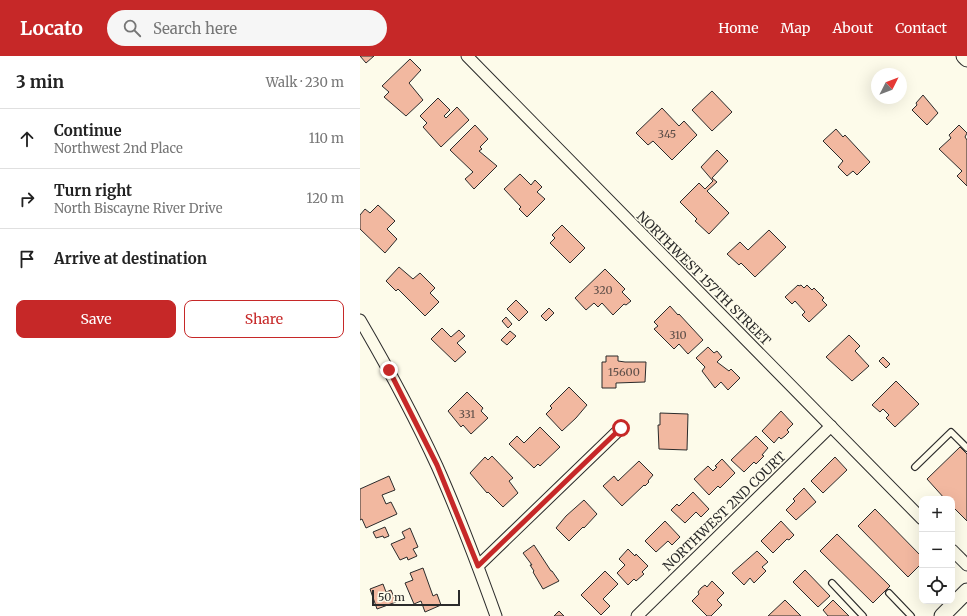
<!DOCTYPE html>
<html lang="en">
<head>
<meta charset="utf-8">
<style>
	:root { --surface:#fff; --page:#f6f6f6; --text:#222; --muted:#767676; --line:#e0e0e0; --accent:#c62828 }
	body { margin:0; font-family:Merriweather,serif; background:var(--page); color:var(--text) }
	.controls { position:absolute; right:12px; bottom:12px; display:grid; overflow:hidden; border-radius:8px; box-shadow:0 4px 16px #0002 }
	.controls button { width:36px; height:36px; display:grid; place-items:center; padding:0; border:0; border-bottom:1px solid var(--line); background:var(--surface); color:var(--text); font:20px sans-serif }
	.compass { position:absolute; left:511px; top:12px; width:36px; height:36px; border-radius:50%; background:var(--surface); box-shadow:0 4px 16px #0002; rotate:48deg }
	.scale { position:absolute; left:12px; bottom:10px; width:88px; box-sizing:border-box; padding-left:4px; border:2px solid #2b2b2b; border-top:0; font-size:11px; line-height:14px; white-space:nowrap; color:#2b2b2b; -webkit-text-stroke:3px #fdfbea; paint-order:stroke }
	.stop { position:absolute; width:12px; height:12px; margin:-9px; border:3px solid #c62828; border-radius:50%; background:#fff }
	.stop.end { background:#c62828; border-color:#fff; box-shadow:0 1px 4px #0008 }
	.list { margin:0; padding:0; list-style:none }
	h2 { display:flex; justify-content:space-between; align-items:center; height:52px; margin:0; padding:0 16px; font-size:17px }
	h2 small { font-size:13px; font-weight:400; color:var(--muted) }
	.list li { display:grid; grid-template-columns:26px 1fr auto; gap:12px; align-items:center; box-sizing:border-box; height:60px; padding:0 16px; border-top:1px solid var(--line) }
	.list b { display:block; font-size:15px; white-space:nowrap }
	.list p { margin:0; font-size:13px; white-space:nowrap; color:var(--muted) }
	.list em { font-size:13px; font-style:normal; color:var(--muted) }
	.actions { display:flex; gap:8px; padding:12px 16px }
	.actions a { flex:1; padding:9px 0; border:1px solid var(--accent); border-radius:8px; text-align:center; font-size:14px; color:var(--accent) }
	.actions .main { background:var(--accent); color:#fff }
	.icon { flex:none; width:22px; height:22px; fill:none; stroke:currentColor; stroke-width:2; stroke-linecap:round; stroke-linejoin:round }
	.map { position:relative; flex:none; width:607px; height:560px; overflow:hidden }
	header { display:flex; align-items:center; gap:24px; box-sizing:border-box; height:56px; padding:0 20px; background:var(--accent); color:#fff }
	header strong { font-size:19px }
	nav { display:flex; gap:22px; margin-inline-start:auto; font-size:14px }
	.search { width:280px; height:36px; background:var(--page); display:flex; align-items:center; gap:10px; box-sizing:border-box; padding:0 14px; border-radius:22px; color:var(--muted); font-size:15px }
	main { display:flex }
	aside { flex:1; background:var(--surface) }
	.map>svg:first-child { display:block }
</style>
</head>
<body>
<header>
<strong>Locato</strong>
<div class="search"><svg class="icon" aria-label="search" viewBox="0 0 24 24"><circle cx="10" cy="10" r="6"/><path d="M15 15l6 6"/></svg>Search here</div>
<nav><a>Home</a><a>Map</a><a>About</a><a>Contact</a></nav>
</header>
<main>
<aside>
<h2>3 min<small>Walk · 230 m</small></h2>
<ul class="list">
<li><svg class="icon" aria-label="ahead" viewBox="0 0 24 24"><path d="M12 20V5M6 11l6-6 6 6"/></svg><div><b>Continue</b><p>Northwest 2nd Place</p></div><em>110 m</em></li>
<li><svg class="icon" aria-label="right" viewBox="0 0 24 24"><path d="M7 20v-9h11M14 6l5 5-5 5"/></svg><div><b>Turn right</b><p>North Biscayne River Drive</p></div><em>120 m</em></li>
<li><svg class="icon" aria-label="arrive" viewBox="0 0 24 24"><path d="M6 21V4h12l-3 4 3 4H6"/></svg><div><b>Arrive at destination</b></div></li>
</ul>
<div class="actions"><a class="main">Save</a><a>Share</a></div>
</aside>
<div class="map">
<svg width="607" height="560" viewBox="0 0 607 560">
	<rect width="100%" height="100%" fill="#fdfbea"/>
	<!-- building -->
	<g fill="#f2b8a0" stroke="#2b2b2b">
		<polygon points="0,0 14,0 6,7"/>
		<polygon points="50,3 61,14 49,27 63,44 46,60 24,41 29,36 22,30"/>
		<polygon points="352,35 372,56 352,75 332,54"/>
		<polygon points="563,39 578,57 567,69 552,54 557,49 556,47"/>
		<polygon points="78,42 90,54 84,60 86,62 97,51 109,64 81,91 63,71 67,67 60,60"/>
		<polygon points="302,52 319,70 324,65 337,79 312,104 293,85 288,89 276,77"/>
		<polygon points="115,69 128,83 120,91 122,93 119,95 137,110 114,133 105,123 113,116 90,94"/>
		<polygon points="599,69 607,77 605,81 607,84 607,130 597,120 602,115 579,93 591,82 589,79"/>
		<polygon points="476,73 483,81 485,79 510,106 497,119 493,115 487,120 478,111 483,105 463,85"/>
		<polygon points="357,94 368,105 352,122 357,126 347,135 369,157 349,178 335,165 337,163 320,146 339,127 345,133 353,125 341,111"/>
		<polygon points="160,118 171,129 175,124 182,131 177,136 185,143 167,161 159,153 161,151 144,133"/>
		<polygon points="18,149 35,165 27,173 37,183 25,197 0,173 0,159 5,153 10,157"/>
		<polygon points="202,169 225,192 210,207 190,187 195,182 192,179"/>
		<polygon points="409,174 426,191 395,221 381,207 379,209 367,198 380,186 388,194"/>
		<polygon points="39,211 53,223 60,217 75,232 70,237 79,246 65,260 38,233 36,235 26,225"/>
		<polygon points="245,213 265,233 262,236 271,245 266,249 264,248 253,259 242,247 238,251 234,247 226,254 215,242"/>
		<polygon points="438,229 439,230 441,229 444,232 447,229 452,234 454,232 464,242 462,244 467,249 449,266 442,259 445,256 435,245 432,248 425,241"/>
		<polygon points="156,244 168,256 159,265 147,253"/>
		<polygon points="310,250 318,259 319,258 343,284 328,298 319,288 314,293 294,273 298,270 294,266"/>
		<polygon points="189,252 194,257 186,265 181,260"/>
		<polygon points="146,261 152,268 148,272 142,265"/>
		<polygon points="82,272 91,281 99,274 105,280 97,287 106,296 95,306 71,283"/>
		<polygon points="150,275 156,280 147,289 141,284"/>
		<polygon points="489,279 500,290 495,295 509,310 492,325 466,301"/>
		<polygon points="348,291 354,297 357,295 362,301 357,306 369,315 371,313 380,322 368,334 361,326 355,332 342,315 345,311 336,302"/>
		<polygon points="246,300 258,300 258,305 265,306 286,306 285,326 256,327 256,332 242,332 242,306 246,306"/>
		<polygon points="523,301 530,308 526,312 519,305"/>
		<polygon points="536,325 559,348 535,371 526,362 529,359 523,353 520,356 512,349"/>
		<polygon points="209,331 227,349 216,362 202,375 186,358 192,352 190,350"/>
		<polygon points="107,336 123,352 121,355 128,362 111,378 103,369 101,371 88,355"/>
		<polygon points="421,355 433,368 427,374 429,376 425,380 421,383 419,381 414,387 402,375"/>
		<polygon points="300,357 328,358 327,394 299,393 298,369 300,369"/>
		<polygon points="180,371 200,391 180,410 178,408 174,412 149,388 157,380 164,387"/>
		<polygon points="396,380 408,392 402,399 404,400 396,408 394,406 384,416 371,404"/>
		<polygon points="600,391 607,398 607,465 592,450 592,443 585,443 567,423"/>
		<polygon points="132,400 153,422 149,425 158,437 143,451 128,436 127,437 110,417 125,401 128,404"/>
		<polygon points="475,401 487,414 463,437 451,425"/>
		<polygon points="362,403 375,417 360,432 358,430 349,439 334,423 348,410 353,415 357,411 355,410"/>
		<polygon points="279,405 293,419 288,425 289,426 285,430 284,429 262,450 243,430 254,420 258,425"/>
		<polygon points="29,420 35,434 22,439 26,448 31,446 37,458 6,472 2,463 0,464 0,433"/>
		<polygon points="444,432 456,446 436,464 426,454 435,445 433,443"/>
		<polygon points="333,436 349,453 341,461 336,456 325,467 311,454 317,448 319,450"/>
		<polygon points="224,444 237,458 224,472 223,471 209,485 196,472 206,460"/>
		<polygon points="515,453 562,501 562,507 548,521 498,470"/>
		<polygon points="305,465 320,481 312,489 308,485 296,496 285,485"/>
		<polygon points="421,465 434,479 429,484 427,483 413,497 401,485"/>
		<polygon points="25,471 29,480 24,482 23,480 16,482 13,476"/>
		<polygon points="50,472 58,491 53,493 57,500 48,504 47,501 40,504 31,488 45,482 42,476"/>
		<polygon points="477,478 530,530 513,547 460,495"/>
		<polygon points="174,489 191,515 192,515 199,525 183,533 173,516 174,515 170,509 172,509 163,497"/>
		<polygon points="268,493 275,500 276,498 288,510 282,516 284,518 276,525 274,523 268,529 257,517 265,509 259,503"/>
		<polygon points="397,495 408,506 402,511 406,515 394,527 390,522 384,529 372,517"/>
		<polygon points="63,512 73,540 77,538 81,549 65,556 61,545 54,548 45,527 53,524 50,517"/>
		<polygon points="445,514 470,540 458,551 433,526"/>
		<polygon points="245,515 258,528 243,543 250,550 241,559 221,539"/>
		<polygon points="352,525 364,537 357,544 362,549 351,560 347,560 332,545 339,538 338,536 341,532 345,529 347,531"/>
		<polygon points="23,528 26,536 31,534 36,546 17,553 10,533"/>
		<polygon points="425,544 441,560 408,560"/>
		<polygon points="473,544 489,560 468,560 463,554"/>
		<polygon points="199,555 204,560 194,560"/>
	</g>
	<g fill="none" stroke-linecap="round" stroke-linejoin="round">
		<!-- lane casing -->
		<g stroke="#2b2b2b" stroke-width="8">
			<g id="lane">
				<polyline points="555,411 591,376 607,392"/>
				<polyline points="472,527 503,560"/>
				<polyline points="529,537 551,560"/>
			</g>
		</g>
		<!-- street casing -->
		<g stroke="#2b2b2b" stroke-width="13">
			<g id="street">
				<polyline points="107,0 562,463"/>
				<path d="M0,264C28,312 54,360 77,410C99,459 118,510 136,560"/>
				<polyline points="592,494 607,509"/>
				<polyline points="118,510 261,372"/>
				<polyline points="277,560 471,370"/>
			</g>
		</g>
		<!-- secondary casing -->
		<g stroke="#2b2b2b" stroke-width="17">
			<g id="secondary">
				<polyline points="604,0 607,3"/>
				<polyline points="582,560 607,535"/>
			</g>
		</g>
		<!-- lane -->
		<use href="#lane" stroke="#fdfbea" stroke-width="5.5"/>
		<!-- street -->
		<use href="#street" stroke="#fdfbea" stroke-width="11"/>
		<!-- secondary -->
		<use href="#secondary" stroke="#fdfbea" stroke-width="15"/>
	</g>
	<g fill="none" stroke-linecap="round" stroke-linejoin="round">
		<!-- route -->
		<polyline stroke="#c62828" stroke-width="5" points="29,314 77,409 118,510 261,372"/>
	</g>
	<g text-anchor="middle" stroke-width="3" stroke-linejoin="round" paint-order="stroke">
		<!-- number labels -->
		<g font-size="11" fill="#5d4e48">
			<text x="307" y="82">345</text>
			<text x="243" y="238">320</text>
			<text x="318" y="283">310</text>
			<text x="264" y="320">15600</text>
			<text x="107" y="362">331</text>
		</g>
		<!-- street labels -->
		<g font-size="13" fill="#2b2b2b" stroke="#fdfbea">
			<text transform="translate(344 222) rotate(45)" y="5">NORTHWEST 157TH STREET</text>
			<text transform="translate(364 455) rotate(-44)" y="5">NORTHWEST 2ND COURT</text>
		</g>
	</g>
</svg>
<div class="controls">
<button>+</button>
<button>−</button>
<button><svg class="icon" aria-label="locate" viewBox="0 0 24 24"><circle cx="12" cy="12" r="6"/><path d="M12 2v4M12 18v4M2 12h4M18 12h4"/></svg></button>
</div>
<svg class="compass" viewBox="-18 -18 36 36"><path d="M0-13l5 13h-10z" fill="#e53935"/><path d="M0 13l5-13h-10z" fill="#767676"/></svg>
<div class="scale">50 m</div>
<div class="stop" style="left:261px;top:372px"></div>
<div class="stop end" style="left:29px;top:314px"></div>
</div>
</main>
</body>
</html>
